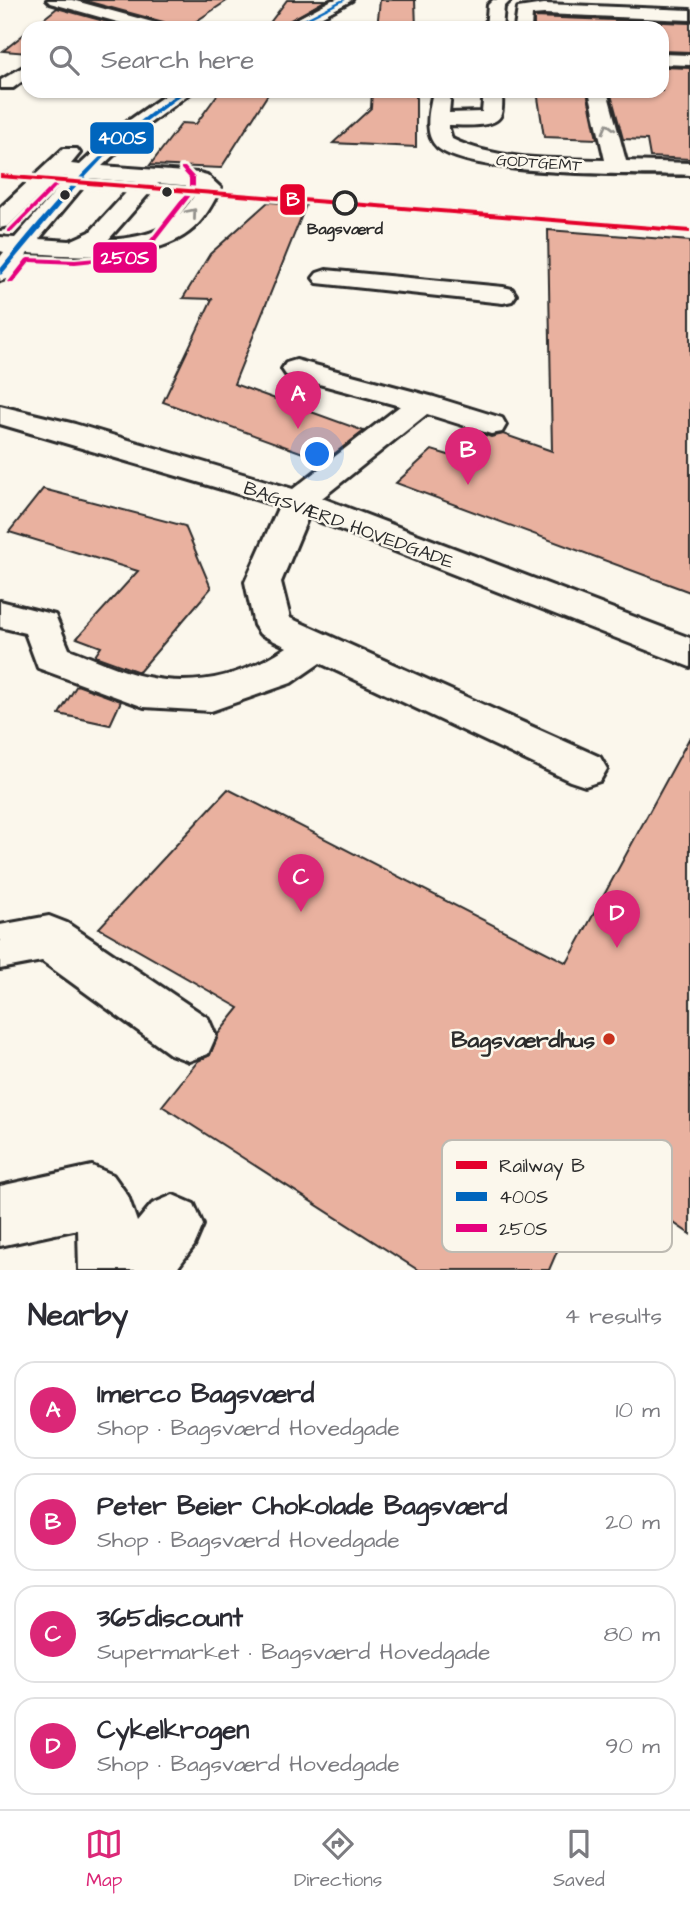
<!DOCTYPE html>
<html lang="en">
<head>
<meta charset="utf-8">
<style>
	:root { --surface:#fff; --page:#f7f7f7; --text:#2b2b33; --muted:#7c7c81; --line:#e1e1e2; --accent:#db2777 }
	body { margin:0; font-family:"Architects Daughter",sans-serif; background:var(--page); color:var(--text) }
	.you { position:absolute; left:318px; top:455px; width:24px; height:24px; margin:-18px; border:5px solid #fff; border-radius:50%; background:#1a73e8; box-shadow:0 0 0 10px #1a73e833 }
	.badge { display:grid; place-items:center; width:46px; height:46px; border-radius:50%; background:var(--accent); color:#fff; font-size:23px; font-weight:700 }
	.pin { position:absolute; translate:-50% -58px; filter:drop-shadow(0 2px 4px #0008) }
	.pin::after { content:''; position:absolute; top:37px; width:24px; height:21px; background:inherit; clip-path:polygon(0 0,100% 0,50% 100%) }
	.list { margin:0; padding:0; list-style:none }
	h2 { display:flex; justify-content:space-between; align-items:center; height:91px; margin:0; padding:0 28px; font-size:30px }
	h2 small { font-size:23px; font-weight:400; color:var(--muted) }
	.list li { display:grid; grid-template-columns:46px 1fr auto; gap:21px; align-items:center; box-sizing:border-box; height:98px; margin:0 14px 14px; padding:0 14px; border:2px solid var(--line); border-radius:21px }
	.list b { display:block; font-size:26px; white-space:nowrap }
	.list p { margin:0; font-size:23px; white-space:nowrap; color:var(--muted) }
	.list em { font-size:23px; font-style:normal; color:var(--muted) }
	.icon { flex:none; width:38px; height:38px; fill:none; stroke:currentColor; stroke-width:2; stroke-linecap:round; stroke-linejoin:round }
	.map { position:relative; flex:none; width:690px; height:1270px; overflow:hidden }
	.search { position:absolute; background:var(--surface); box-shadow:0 2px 5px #0004; left:21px; right:21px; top:21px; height:77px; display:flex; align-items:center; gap:18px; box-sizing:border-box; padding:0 24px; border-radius:21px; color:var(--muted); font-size:26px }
	.sheet { height:539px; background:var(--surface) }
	nav { display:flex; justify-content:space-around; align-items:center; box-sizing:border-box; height:98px; border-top:2px solid var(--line); background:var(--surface); font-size:19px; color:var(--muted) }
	nav a { display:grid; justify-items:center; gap:4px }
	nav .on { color:var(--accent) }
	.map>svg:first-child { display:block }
</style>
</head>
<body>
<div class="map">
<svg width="690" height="1270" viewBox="0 0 690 1270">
	<rect width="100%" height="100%" fill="#fbf7ec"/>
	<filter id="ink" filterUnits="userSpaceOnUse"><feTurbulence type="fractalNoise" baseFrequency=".0143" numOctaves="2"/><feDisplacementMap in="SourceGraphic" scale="14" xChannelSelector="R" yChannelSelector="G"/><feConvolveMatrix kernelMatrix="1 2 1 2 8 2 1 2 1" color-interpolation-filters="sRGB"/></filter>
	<g filter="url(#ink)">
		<!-- building -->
		<g fill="#e9b19f" stroke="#2b2b2b" stroke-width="2">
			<polygon points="82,0 228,0 186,28 168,28 164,22"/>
			<polygon points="287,0 326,0 278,28 266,28"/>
			<polygon points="380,0 415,0 416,28 377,28"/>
			<polygon points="57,8 129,28 32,28"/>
			<polygon points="534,17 690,23 690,52 662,51 662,28 534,28"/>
			<polygon points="28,31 28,53 3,51"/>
			<polygon points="662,67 690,68 690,159 650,157 647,140 623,139 610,91 662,91"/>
			<polygon points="220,91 270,91 221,168 150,165 182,123 196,124"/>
			<polygon points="372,91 416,91 416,147 333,143 371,108"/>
			<polygon points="537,91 587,91 597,139 544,137"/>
			<polygon points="268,202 306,205 234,384 364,431 325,461 163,402 212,299 183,298 210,254"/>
			<polygon points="548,230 690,241 690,592 396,483 432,450 455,457 480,433 491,437 503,434 552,451"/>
			<polygon points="43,489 185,526 211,588 139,672 95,656 101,647 77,638 138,571 9,532"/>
			<polygon points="77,685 121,701 110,725 59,714"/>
			<polygon points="690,737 690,1234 593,1168 549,1270 418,1270 162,1106 198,1061 210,1055 218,1034 239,1008 99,928 228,789 567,963"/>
		</g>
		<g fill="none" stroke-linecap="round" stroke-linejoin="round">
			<!-- minor casing -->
			<g stroke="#2b2b2b" stroke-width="6">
				<g id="minor">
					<polygon points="47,0 72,0 163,25 165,28 139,28 50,3"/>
					<polygon points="332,0 352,0 300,28 280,28"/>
					<polygon points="493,0 511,0 504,7 502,28 486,28 488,5"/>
					<polygon points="544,4 690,10 690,20 544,14 532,15 531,28 515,28 518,8"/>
					<polygon points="662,54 690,55 690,65 662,64"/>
					<polygon points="28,64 28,77 13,88 1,88 1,80"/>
					<path d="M171,91H193L138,132L102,166L199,173L207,175L221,188C213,203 203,222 189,232C150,262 75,256 28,253L9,278L0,281V257L4,252L0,251V237L15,238L68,177L59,176L8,226L0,228V208L63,149H77L80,153L71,164L80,165L124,124ZM90,178L136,182L90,232L70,241L39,239ZM158,183L193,186L198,190C175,228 152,237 108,240Z"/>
					<path d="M433,91H451L449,113L482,112L484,91H502C502,98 503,107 501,114C497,129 461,125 448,125L452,139C497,161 556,159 605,160L589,91H607L626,161L690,163V175C639,174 474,177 438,148C422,134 430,108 433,91Z"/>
					<polygon points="326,270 503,287 512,289 516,295 512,301 503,303 317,283 313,278 317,273"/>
					<path d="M296,360L434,397L502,418L506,425L502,432L491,434L427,414L322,498L690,638V667L308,517L281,582L290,618L600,757L607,769L600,781L585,786L570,781L320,663L291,683L211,711L144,707L38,668L25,633L0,627V601L55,615L69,649C94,658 121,672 147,677C197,688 245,675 287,647L260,634L254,625L245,582L279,506L0,424V406L75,424L293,489L400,406L286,375L282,369L286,363Z"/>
					<polygon points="49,916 67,923 208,1018 216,1036 208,1054 189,1061 170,1054 42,961 0,969 0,925"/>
					<polygon points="92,1166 113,1175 128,1196 137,1222 152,1204 173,1195 194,1204 203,1225 194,1246 176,1270 79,1270 78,1229 0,1246 0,1186"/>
				</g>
			</g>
			<!-- minor -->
			<use href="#minor" fill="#fbf7ec" fill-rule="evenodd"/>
			<!-- bus-1 casing -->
			<g stroke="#fbf7ec" stroke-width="6">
				<g id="bus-1">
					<polygon points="341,0 346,0 291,28 286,28"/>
					<path d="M181,91H187L133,131L109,152L65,199L2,274L0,275V269C55,201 108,140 181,91Z"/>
				</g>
			</g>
			<!-- bus-2 casing -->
			<g stroke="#fbf7ec" stroke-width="6">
				<g id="bus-2">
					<polygon points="181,167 185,167 195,178 195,190 143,257 75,264 30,262 13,283 8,282 26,259 28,258 75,260 139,254 189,190 189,178 181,169"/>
					<polygon points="57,181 172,190 175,192 172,194 58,185 12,232 8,232 8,230"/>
				</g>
			</g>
			<!-- bus-1 -->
			<use href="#bus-1" fill="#0065bd" fill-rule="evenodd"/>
			<!-- bus-2 -->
			<use href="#bus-2" fill="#e5007d" fill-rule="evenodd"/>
			<!-- rail-1 casing -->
			<g stroke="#fbf7ec" stroke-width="6">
				<polygon id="rail-1" points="0,174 690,229 690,233 0,178"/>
			</g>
			<!-- rail-1 -->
			<use href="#rail-1" fill="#e4002b" fill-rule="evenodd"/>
		</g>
		<!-- one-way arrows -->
		<defs><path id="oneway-chevron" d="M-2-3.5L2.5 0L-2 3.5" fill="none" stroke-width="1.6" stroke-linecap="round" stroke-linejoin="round" transform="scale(1.75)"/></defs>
		<g stroke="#93918c">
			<use href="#oneway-chevron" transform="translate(608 128) rotate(-105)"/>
			<use href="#oneway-chevron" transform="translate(192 213) rotate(-50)"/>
		</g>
	</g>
	<!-- markers -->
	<g fill="#2b2b2b" stroke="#fbf7ec" stroke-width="2.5">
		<circle cx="167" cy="192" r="6"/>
		<circle cx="65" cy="195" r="6"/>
	</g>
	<circle fill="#fbf7ec" stroke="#2b2b2b" stroke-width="3.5" cx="345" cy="203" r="11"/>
	<circle fill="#c8321e" stroke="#fbf7ec" stroke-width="2.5" cx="609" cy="1039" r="7"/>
	<g text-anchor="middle" stroke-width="5" stroke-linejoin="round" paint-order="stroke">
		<!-- far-street labels -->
		<g font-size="16" fill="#2b2b2b" stroke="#fbf7ec">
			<text transform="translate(539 162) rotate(4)" y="6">GODTGEMT</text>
		</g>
		<!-- far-stop labels -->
		<g font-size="16" font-weight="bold" fill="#2b2b2b" stroke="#fbf7ec">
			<text x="345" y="234">Bagsværd</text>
		</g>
		<!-- street labels -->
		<g font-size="19" fill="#2b2b2b" stroke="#fbf7ec">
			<text transform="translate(349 524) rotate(20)" y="7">BAGSVÆRD HOVEDGADE</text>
		</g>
		<!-- near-poi labels -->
		<g font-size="23" font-weight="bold" fill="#2b2b2b" stroke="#fbf7ec" text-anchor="end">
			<text x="595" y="1047">Bagsværdhus</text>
		</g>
	</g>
	<!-- legend -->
	<rect x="442" y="1140" width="230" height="112" rx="10" fill="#fbf7ec" stroke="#bdbab2" stroke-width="2"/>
	<rect x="456" y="1161" width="31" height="8" fill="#e4002b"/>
	<rect x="456" y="1192" width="31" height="9" fill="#0065bd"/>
	<rect x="456" y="1224" width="31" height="8" fill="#e5007d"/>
	<g font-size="19" fill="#2b2b2b">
		<text x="499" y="1172">Railway B</text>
		<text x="499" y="1203">400S</text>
		<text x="499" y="1235">250S</text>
	</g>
	<g stroke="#fbf7ec" stroke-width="2.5">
		<rect x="89" y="121" width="66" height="34" rx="7" fill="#0065bd"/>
		<rect x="279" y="183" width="27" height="33" rx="7" fill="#e4002b"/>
		<rect x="92" y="241" width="66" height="33" rx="7" fill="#e5007d"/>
	</g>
	<g font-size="19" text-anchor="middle" font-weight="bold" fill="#fff">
		<text x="122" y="144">400S</text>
		<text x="293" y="206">B</text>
		<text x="125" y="264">250S</text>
	</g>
</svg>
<div class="you"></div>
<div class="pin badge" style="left:298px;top:429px">A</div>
<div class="pin badge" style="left:468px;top:485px">B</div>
<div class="pin badge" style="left:301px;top:912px">C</div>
<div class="pin badge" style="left:617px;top:948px">D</div>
<div class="search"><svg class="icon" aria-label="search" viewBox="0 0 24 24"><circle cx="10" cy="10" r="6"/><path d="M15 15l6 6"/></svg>Search here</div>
</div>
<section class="sheet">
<h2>Nearby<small>4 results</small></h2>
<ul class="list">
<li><span class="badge">A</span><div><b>Imerco Bagsværd</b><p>Shop · Bagsværd Hovedgade</p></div><em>10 m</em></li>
<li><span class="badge">B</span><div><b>Peter Beier Chokolade Bagsværd</b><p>Shop · Bagsværd Hovedgade</p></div><em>20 m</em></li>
<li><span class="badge">C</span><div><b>365discount</b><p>Supermarket · Bagsværd Hovedgade</p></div><em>80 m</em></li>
<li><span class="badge">D</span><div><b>Cykelkrogen</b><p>Shop · Bagsværd Hovedgade</p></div><em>90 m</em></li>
</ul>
</section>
<nav>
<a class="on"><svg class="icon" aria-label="map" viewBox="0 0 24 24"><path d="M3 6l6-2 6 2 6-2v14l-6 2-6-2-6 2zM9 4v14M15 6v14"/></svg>Map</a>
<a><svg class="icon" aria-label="directions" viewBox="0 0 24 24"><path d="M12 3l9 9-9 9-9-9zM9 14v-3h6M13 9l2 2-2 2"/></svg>Directions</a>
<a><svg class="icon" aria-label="saved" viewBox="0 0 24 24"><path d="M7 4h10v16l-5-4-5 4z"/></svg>Saved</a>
</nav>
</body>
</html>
